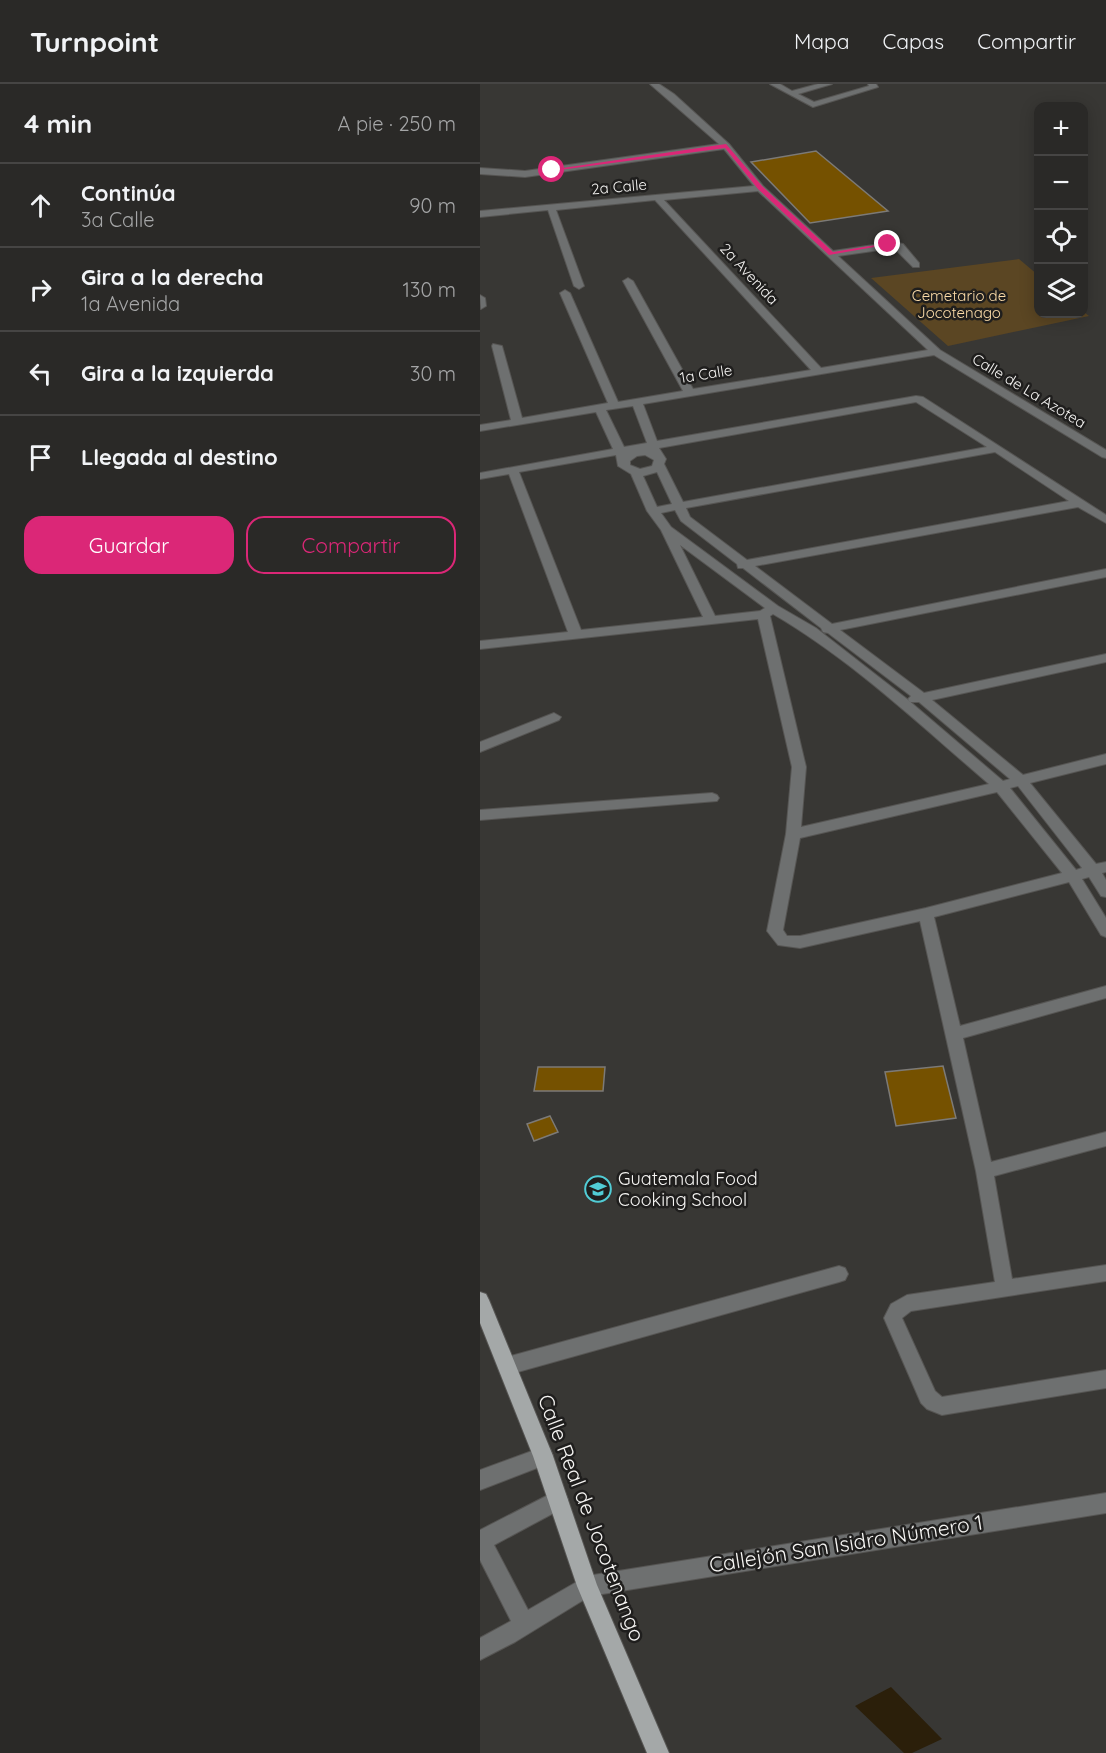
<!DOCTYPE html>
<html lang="es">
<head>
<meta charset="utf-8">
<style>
	:root { --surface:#2a2927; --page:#363533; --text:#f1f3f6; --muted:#a5a6a7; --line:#464544; --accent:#db2777 }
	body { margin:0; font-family:Quicksand,sans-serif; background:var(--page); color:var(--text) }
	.controls { position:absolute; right:18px; top:18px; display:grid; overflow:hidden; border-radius:12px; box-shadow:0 3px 15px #0003 }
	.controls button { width:54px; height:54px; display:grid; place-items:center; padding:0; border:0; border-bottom:2px solid var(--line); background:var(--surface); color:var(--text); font:30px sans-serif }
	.stop { position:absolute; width:18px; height:18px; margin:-14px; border:4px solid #db2777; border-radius:50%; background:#fff }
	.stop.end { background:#db2777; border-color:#fff; box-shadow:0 2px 6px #0008 }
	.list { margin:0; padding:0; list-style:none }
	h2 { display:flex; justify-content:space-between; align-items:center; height:78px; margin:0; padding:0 24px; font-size:26px }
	h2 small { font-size:20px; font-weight:400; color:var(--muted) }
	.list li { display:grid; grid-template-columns:39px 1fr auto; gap:18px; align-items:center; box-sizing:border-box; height:84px; padding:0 24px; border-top:2px solid var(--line) }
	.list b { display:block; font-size:22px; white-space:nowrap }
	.list p { margin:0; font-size:20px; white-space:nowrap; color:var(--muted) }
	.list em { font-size:20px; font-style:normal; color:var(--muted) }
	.actions { display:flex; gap:12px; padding:18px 24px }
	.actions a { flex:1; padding:14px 0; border:2px solid var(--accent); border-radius:18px; text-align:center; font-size:21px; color:var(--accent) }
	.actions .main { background:var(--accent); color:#fff }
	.icon { flex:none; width:33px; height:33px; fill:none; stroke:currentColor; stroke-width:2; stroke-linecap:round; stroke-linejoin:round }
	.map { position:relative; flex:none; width:626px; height:1669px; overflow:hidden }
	header { display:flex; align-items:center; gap:36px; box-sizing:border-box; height:84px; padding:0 30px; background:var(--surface); border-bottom:2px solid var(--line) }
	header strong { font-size:28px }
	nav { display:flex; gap:33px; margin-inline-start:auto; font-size:21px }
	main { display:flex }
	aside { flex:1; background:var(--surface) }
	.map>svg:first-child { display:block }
</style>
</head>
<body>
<header>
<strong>Turnpoint</strong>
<nav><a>Mapa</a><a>Capas</a><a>Compartir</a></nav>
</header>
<main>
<aside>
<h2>4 min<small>A pie · 250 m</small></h2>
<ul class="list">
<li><svg class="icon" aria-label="ahead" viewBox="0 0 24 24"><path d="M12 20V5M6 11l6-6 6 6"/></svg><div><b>Continúa</b><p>3a Calle</p></div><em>90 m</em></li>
<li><svg class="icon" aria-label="right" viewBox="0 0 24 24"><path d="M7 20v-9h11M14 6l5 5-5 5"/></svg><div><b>Gira a la derecha</b><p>1a Avenida</p></div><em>130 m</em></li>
<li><svg class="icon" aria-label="left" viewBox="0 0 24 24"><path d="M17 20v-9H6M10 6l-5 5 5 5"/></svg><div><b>Gira a la izquierda</b></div><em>30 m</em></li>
<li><svg class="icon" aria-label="arrive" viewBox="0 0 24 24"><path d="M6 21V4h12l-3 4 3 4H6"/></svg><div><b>Llegada al destino</b></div></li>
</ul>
<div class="actions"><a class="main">Guardar</a><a>Compartir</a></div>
</aside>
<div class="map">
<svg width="626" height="1669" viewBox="0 0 626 1669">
	<rect width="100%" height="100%" fill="#383734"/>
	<!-- green -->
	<polygon fill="#5b4623" points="539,175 558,191 558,230 604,230 604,228 609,232 468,262 391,194"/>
	<!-- water -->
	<polygon fill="#2b1f0a" points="411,1603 462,1655 432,1669 424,1669 375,1622"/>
	<!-- building -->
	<g fill="#755100" stroke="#7c7a77" stroke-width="1.5">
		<polygon points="336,67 408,127 330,139 271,78"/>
		<polygon points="463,982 476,1034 416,1042 405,988"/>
		<polygon points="58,983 125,983 123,1007 54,1007"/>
		<polygon points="70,1032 78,1048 54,1057 47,1040"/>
	</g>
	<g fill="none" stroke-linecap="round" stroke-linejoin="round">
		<!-- minor casing -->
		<g stroke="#565553" stroke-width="2">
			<g id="minor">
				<path d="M170,0H179L194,10L249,60L283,102L353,167L414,158L423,160L439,179V183H433L414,164L358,172L460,266L626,366V374L622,373L454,271L163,320L177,357L436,312L443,313L626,431V439L598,423L275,482L352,540L626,485V493L360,546L444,609L626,570V578L452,616L543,691L626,670V680L550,699L616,780L626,778V788L622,789L626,796V813L621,812L609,793L602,795L626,834V853L621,851L589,798L454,833L480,942L626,902V914L483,954L511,1078L626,1048V1062L514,1092L532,1195L626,1181V1197L431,1227L422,1234L455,1307L462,1313L626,1286V1304L462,1331L447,1325L441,1319L404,1234L411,1220L427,1211L515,1198L496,1087L440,837L320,864L298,861L287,847L306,750L312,683L278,535L0,565V557L88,548L29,390L0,395V389L133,365L116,328L0,347V341L31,336L12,262L13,260L22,262L42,334L128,319L80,209L85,206L90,209L138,318L203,307L143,197L148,194L153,197L213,305L331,286L175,116L76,126L104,202L99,205L94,202L68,126L0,133V127L274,102L244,65L45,93L0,90V84L45,87L239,60ZM278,107L448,266L341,284L184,116ZM436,318L507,363L203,418L184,380L186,375L179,364ZM153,322L167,359L144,363L126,326ZM515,368L589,417L267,476L210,433L206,424ZM136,371L138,382L151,390L167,427L181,446L223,533L101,546L39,388ZM165,371L174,376L172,382L160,385L150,381V377L157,372ZM177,388L192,420L177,423L163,392ZM195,426L201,437L257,480L258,484H263L341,544L343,548L348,549L431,612L428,615L430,618H439L530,695L523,697L427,615L336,544L298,522L191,443L181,429ZM200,461L285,524L280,527L235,532ZM293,530C372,576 440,641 509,700L321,743L326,683L290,532ZM538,702L602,784L596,786L530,704ZM517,708L582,789L446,824L320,852H307L303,846L320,754Z"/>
				<polygon points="290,0 300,0 312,7 338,0 352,0 318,10 334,18 389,2 388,0 396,0 398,3 333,23"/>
				<polygon points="0,211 5,214 6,222 1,225"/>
				<polygon points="74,629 81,633 79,636 0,668 0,658"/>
				<polygon points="232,709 237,711 239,714 237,717 0,736 0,726"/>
				<polygon points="359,1182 365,1184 368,1190 365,1196 359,1198 27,1291 20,1288 18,1282 20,1276 27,1273"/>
				<polygon points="63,1363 70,1365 73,1372 70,1379 0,1406 0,1386"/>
				<polygon points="78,1406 85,1409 88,1416 85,1423 14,1461 48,1526 107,1492 626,1409 626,1429 110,1512 35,1558 0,1576 0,1554 31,1537 0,1476 0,1446"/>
			</g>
		</g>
		<!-- major casing -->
		<g stroke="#565553" stroke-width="2">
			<polygon id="major" points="0,1208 6,1210 9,1216 73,1372 117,1501 189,1669 167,1669 97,1502 53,1372 0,1239"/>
		</g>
		<!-- minor -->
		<use href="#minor" fill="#6e7070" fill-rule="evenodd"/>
		<!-- major -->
		<use href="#major" fill="#a4a8a8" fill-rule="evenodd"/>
	</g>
	<!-- route -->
	<polygon fill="#db2777" points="246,60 282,102 353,168 408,159 411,160 349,171 278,105 245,64 72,87 69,86"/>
	<!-- icons -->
	<defs>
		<g id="school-ring" transform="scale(1.35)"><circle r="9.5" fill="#1f1e1d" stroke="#51ccd5" stroke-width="1.5"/><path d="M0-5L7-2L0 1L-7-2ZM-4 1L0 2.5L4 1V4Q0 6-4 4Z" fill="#51ccd5"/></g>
	</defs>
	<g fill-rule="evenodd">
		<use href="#school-ring" x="118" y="1105"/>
	</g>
	<g text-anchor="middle" stroke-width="5" stroke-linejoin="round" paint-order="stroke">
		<!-- far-street labels -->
		<g font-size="15" fill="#f6f5f3" stroke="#1f1e1d">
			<text transform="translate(139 103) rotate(-5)" y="5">2a Calle</text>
			<text transform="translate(269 190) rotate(47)" y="5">2a Avenida</text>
			<text transform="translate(226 290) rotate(-9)" y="5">1a Calle</text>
			<text transform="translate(549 307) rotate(31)" y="5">Calle de La Azotea</text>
		</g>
		<!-- far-park labels -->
		<g font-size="15" fill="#fcdca8" stroke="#1f1e1d">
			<text x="479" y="217">Cemetario de<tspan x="479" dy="17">Jocotenago</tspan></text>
		</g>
		<!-- poi labels -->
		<g font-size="18" fill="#f6f5f3" stroke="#1f1e1d" text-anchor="start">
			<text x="138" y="1101">Guatemala Food<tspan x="138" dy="21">Cooking School</tspan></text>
		</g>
		<!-- near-street labels -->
		<g font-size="21" fill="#f6f5f3" stroke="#1f1e1d">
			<text transform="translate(111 1434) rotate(69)" y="7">Calle Real de Jocotenango</text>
			<text transform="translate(366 1460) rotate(-9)" y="7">Callejón San Isidro Número 1</text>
		</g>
	</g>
</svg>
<div class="controls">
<button>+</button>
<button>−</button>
<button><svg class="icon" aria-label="locate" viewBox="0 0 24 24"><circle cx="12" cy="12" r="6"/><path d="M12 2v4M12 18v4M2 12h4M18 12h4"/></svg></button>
<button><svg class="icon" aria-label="layers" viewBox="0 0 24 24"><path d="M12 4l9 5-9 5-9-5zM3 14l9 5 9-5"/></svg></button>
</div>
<div class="stop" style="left:72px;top:86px"></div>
<div class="stop end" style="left:408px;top:160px"></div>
</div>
</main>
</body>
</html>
